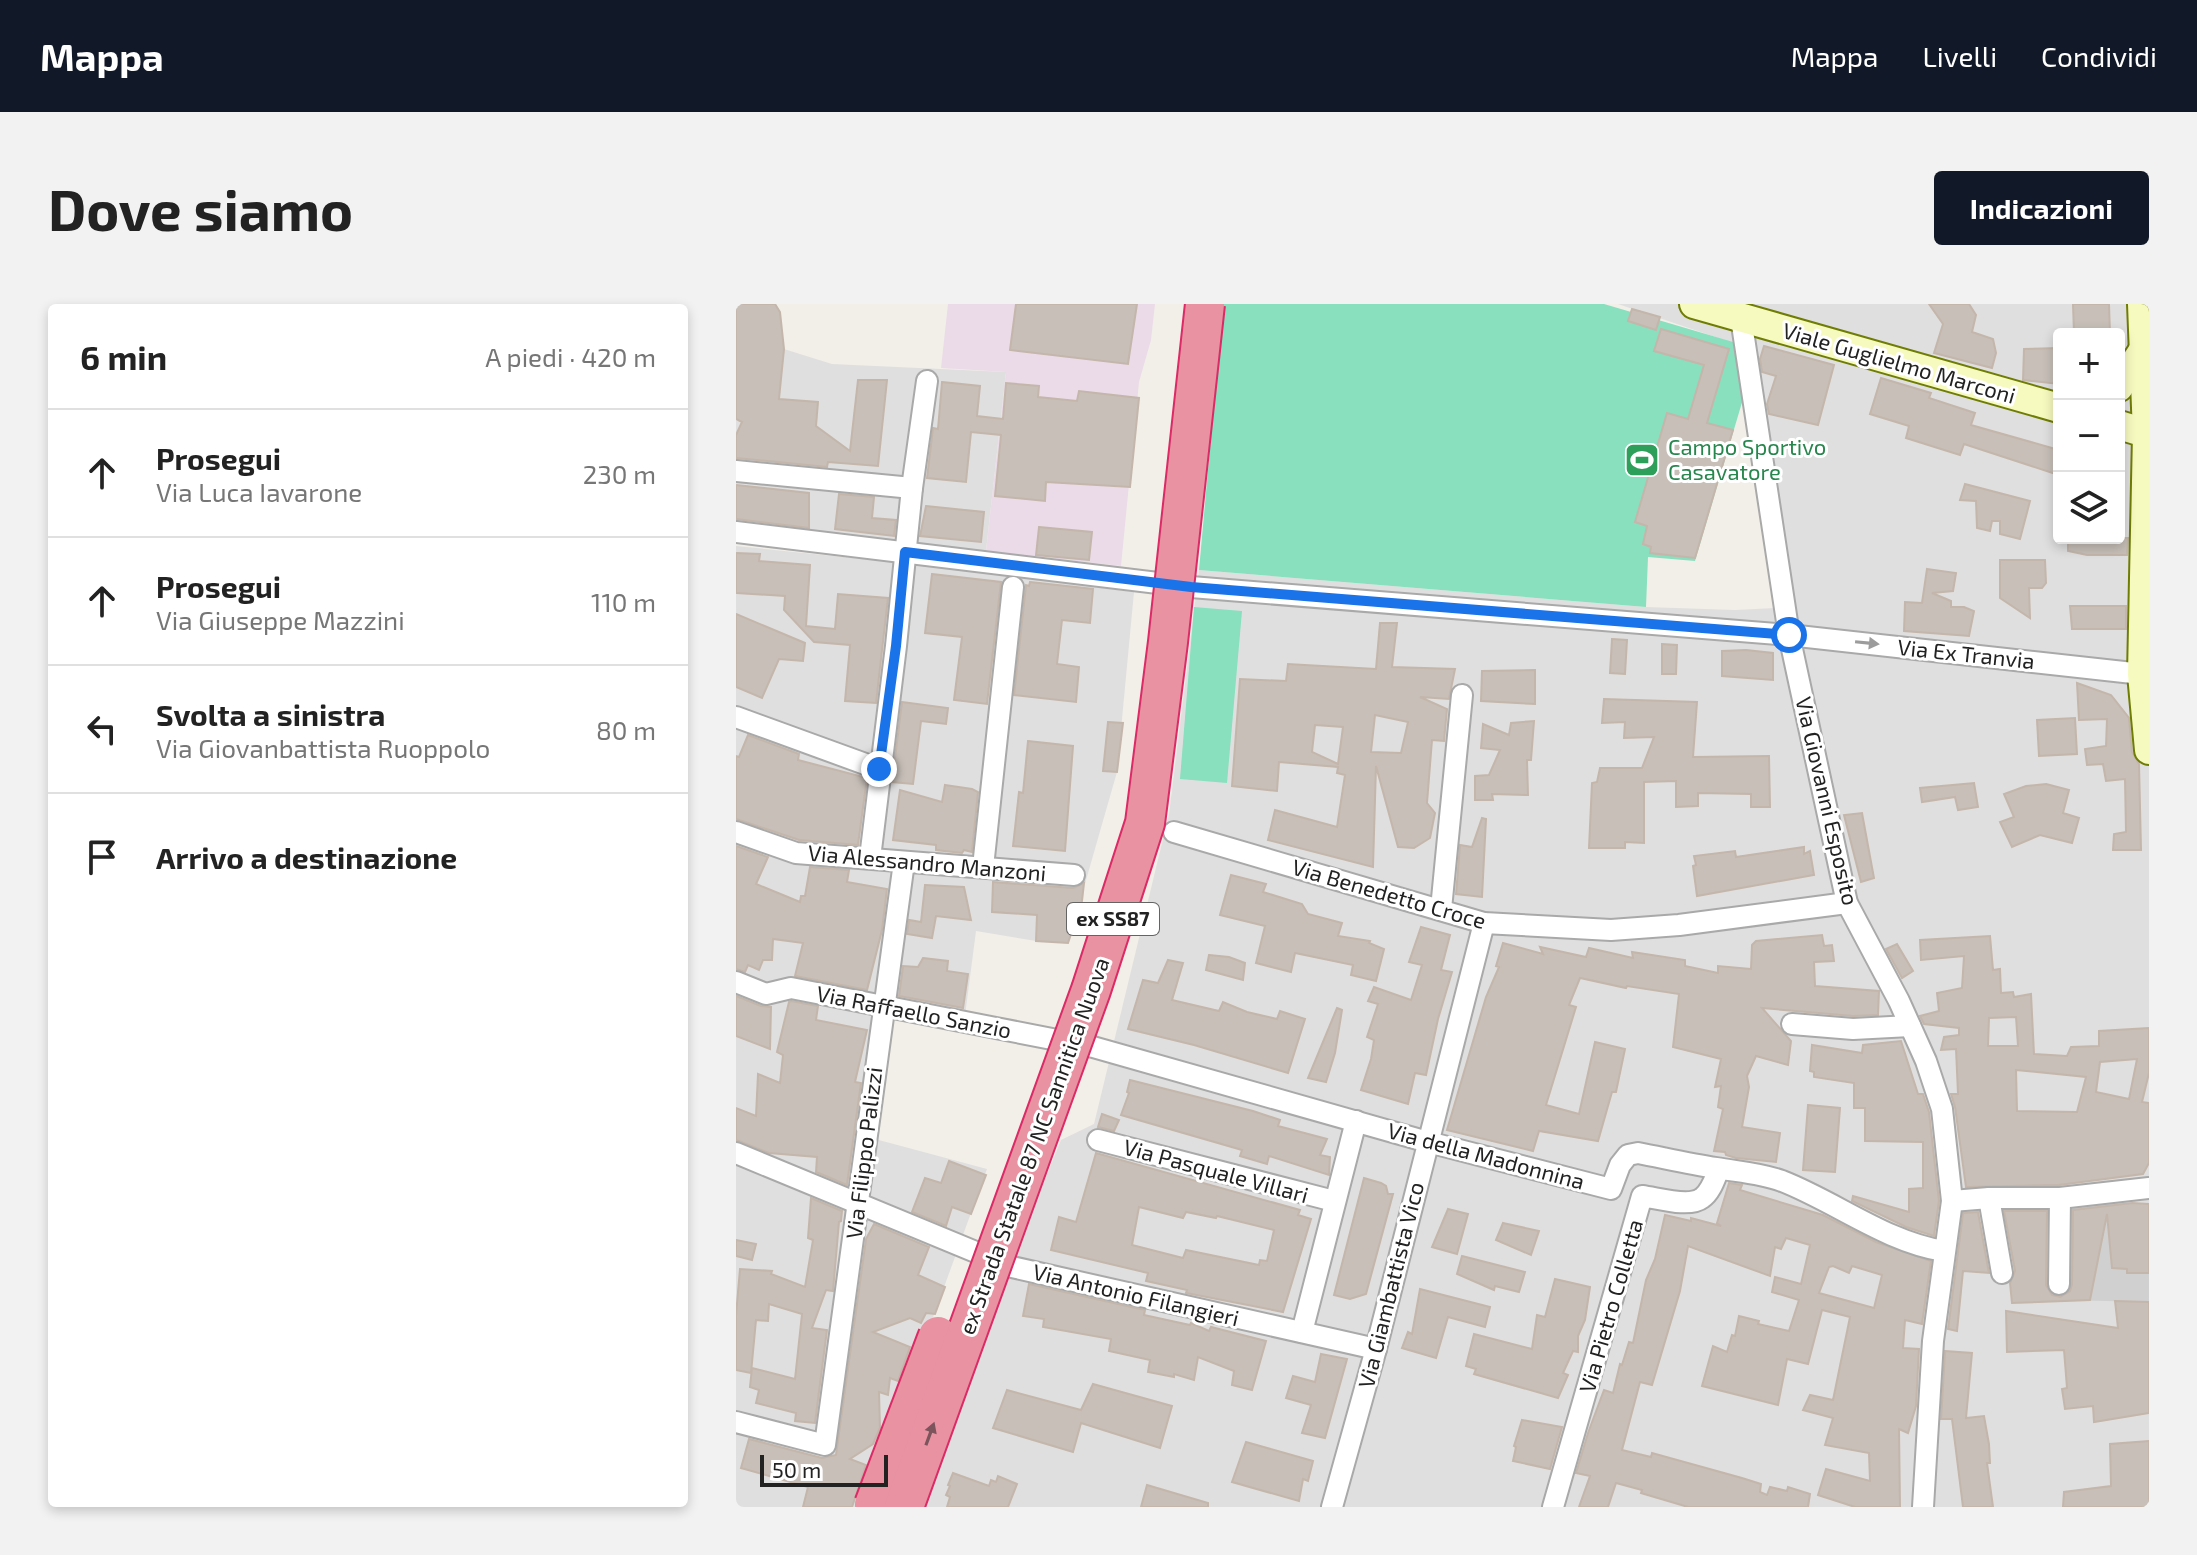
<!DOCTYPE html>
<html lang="it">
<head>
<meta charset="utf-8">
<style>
	:root { --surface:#fff; --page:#f2f2f2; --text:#222; --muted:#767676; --line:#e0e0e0; --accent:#111827 }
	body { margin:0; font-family:"Exo 2",sans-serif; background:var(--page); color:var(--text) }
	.controls { position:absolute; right:24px; top:24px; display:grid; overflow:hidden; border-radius:8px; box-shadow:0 4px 12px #0003 }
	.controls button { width:72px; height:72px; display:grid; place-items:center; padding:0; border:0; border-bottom:2px solid var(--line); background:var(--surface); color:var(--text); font:40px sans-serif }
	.scale { position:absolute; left:24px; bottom:20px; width:128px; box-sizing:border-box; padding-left:8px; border:4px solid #222; border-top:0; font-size:22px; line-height:28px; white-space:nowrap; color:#222; -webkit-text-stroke:6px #fff; paint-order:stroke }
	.stop { position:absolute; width:24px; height:24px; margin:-18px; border:6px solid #1a73e8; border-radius:50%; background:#fff }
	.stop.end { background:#1a73e8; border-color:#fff; box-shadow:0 2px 8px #0008 }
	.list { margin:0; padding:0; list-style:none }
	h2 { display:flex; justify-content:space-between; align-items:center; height:104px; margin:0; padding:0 32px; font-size:34px }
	h2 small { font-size:26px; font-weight:400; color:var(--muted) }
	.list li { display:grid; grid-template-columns:52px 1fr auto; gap:24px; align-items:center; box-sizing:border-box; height:128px; padding:0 32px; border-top:2px solid var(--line) }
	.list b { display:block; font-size:30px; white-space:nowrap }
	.list p { margin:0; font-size:26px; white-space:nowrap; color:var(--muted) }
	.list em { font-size:26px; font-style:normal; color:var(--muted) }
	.icon { flex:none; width:44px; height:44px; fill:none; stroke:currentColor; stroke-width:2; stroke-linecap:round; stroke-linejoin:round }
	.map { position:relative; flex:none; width:1413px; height:1203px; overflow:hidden; border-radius:8px }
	header { display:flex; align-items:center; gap:48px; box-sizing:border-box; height:112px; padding:0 40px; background:var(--accent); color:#fff }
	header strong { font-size:38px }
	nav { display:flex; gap:44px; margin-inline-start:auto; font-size:28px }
	.intro { display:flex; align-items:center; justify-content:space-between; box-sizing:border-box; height:192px; padding:0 48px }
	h1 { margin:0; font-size:56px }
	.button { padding:20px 36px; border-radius:8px; background:var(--accent); color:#fff; font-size:28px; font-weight:700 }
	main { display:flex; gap:48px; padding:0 48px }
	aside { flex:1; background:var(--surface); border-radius:8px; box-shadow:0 4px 12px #0003 }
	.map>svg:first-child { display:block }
</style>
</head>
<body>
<header>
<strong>Mappa</strong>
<nav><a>Mappa</a><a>Livelli</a><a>Condividi</a></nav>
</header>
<div class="intro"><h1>Dove siamo</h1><a class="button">Indicazioni</a></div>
<main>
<aside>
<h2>6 min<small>A piedi · 420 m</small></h2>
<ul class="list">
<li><svg class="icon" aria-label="ahead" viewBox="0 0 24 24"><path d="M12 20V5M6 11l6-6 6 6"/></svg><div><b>Prosegui</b><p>Via Luca Iavarone</p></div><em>230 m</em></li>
<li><svg class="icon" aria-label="ahead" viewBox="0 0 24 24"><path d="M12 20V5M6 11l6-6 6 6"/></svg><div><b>Prosegui</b><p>Via Giuseppe Mazzini</p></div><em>110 m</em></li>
<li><svg class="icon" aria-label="left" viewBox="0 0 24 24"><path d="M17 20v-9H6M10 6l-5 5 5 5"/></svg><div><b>Svolta a sinistra</b><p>Via Giovanbattista Ruoppolo</p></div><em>80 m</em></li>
<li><svg class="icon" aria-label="arrive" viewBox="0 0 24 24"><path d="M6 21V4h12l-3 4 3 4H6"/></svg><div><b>Arrivo a destinazione</b></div></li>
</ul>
</aside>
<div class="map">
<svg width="1413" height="1203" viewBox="0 0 1413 1203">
	<rect width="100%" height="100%" fill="#f2efe9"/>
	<!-- residential -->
	<g fill="#e0dfdf" fill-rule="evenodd">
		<path d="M882,0H1413V1203H187L259,997L325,836L358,820L433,510L463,266L910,303L999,306L1039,304L997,39ZM1323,30H1383V234H1323Z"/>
		<polygon points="48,45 96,60 270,68 250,247 0,218 0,115 15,121 41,121"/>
		<polygon points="0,242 157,258 398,288 381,468 332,639 300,637 240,627 227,727 156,714 139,835 251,865 128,1203 0,1203"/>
	</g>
	<!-- industrial -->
	<polygon fill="#ebdbe8" points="212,0 419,0 415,36 403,78 385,262 250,247 270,68 205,64"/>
	<!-- religious -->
	<polygon fill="#d0d0d0" points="1331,898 1413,900 1413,998 1327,996"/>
	<!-- pitch -->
	<g fill="#88e0be">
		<polygon points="487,0 868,0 997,38 1007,95 959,257 912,253 910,303 463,266"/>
		<polygon points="458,303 506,307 491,479 444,475"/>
	</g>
	<!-- building -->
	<g fill="#c7bfb8" stroke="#c4b6ab" stroke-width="2" fill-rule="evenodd">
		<polygon points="0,0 39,0 44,8 48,45 43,95 82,98 80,122 114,147 122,76 151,76 142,162 92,158 91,163 0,154 0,131 6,118 0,115"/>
		<polygon points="280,0 401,0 392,60 274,46"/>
		<polygon points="1193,0 1233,0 1240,11 1236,28 1257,35 1260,49 1256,64 1198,49 1207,20"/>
		<polygon points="1337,0 1373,0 1374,30 1338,30"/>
		<polygon points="896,5 924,13 920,26 892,17"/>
		<polygon points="925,25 993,45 971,119 997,126 959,254 914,249 915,243 907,240 911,222 899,218 931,109 952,115 968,61 918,47"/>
		<polygon points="1028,42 1098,61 1082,121 1033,110 1031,100 1040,72 1026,68 1024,55"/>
		<polygon points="1323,44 1323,80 1287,76 1288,45"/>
		<polygon points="1145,74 1195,89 1193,94 1239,109 1235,121 1323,146 1323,171 1228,140 1224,151 1170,134 1173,122 1134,110"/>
		<polygon points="206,78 244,82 241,112 267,115 270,79 303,82 302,93 341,97 343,87 403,94 394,183 310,178 309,197 259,192 265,131 235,128 230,178 191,174 197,124 202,125"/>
		<polygon points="1229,180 1294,197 1284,235 1264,230 1264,217 1256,217 1254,227 1241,224 1240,197 1224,196"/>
		<polygon points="0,181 73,189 73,224 0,215"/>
		<polygon points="103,190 138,193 136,214 160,216 158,232 99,225"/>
		<polygon points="190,202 248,208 245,238 184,232"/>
		<polygon points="303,223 356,228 353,256 300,251"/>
		<polygon points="1332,234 1392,234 1391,251 1351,251 1332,247"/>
		<polygon points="0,249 24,250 23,257 74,261 70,322 99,325 102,290 152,294 140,399 109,397 114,341 78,338 48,306 49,292 0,289"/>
		<polygon points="1264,256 1309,256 1310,279 1306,284 1293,284 1294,314 1264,294"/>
		<polygon points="1191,265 1220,269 1217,287 1196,289 1215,297 1215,303 1228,303 1238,307 1233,332 1168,327 1169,298 1186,299"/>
		<polygon points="196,270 265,278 251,400 218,396 226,333 189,329"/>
		<polygon points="294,278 357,285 354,319 326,316 321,360 343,363 340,398 278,391 290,281 293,282"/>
		<polygon points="1334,302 1390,302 1390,325 1336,325"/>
		<polygon points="0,310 69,339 67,357 43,355 26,394 0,383"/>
		<path d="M644,319H661L656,363L719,365L713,395L684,393L711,405L708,437L696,436L691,499L699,509L694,534L678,544L662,543L640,462L637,563L532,536L539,506L601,523L609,471L601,469L602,463L543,458L541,487L496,482L504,375L550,377L552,360L640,365ZM639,411L672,418L665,449L635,448ZM579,421L607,423L602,460L576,448Z"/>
		<polygon points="876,335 891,336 889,370 874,369"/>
		<polygon points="926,340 941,341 940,370 926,370"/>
		<polygon points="1010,346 1037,349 1037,376 986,372 986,347"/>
		<polygon points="799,366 799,400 745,397 746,367"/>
		<polygon points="1341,379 1375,391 1393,414 1396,448 1403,460 1405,546 1377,546 1378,530 1390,528 1389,475 1370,477 1367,460 1351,461 1349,445 1370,442 1371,415 1343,416"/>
		<polygon points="868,395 961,398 957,453 1033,452 1034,503 1015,503 1015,490 962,489 962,502 940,503 940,477 908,478 908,539 889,538 889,544 853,544 856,479 861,478 864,464 906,464 918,433 888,434 889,418 866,419"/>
		<polygon points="166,398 212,404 210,420 185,417 177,480 156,478"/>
		<polygon points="1339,414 1341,450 1303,452 1301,416"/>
		<polygon points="798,417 795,456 791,456 792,491 756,490 757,496 739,496 739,472 753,471 764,446 745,444 747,420 773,431 775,419"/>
		<polygon points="372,418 387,419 381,468 367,467"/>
		<polygon points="12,431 63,450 62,456 131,474 122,541 63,536 0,515 0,452 3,453"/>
		<polygon points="292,437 337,442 329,547 277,542 283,488 287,489"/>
		<polygon points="1238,479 1242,503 1222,506 1219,493 1186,498 1184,484"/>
		<polygon points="1310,480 1333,486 1327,509 1343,514 1336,539 1304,531 1276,543 1264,518 1278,513 1268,490 1290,482"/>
		<polygon points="209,481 236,485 242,488 236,548 228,546 226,549 200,546 200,541 157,536 164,486 206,498"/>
		<polygon points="1126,509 1138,574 1125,578 1108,511"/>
		<polygon points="746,514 750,515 746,593 720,590 724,541 736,543"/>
		<polygon points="0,542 32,553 20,580 64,598 65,592 69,592 74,563 113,566 111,578 151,585 146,626 131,686 59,672 67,639 37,635 36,656 27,656 23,666 12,661 9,668 0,665"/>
		<polygon points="1068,543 1068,550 1074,547 1078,571 961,592 957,562 960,561 958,552 999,547 1000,553"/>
		<polygon points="495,571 530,580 527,588 566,600 572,610 606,619 602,632 634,637 633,639 648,645 640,677 615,671 617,661 559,649 555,668 520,659 529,622 484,611"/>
		<polygon points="257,578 337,584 348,579 346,597 332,639 300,637 301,611 256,608"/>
		<polygon points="189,581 228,583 235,616 200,612 196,634 171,630 173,616 185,618"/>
		<polygon points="685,623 714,631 705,666 716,668 702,715 690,771 679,769 672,800 625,786 635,755 638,736 631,733 642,700 632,697 638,683 675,696 686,661 673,658"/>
		<polygon points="1086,631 1088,642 1096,641 1098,657 1078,658 1079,682 1143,687 1142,711 1117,712 1026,704 1055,737 1052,761 1020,752 1011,772 1013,783 1006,823 1044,829 1040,858 1000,854 990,851 989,848 978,847 987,805 982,803 985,782 979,783 985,755 937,743 943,690 891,682 890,684 844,674 833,701 840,703 810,801 843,810 859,738 889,745 880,788 876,788 862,837 803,827 797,847 711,826 750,693 763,663 760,662 767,639 807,650 804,643 850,653 853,644 897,654 896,648 949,656 949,662 982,669 982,662 1015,665 1016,641 1020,637"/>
		<path d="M1254,632L1257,666L1264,665L1265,689L1277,688L1278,693L1295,690L1298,750L1331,752L1335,743L1363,742V727L1413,724V769L1406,798L1413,799V859L1407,870L1323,881L1230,883L1219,803L1215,790H1222L1220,745L1205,746L1208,733L1223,731V724L1188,720L1184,712L1203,707L1201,689L1226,684L1228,652L1185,656L1184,636ZM1280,713L1282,742H1252L1253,714ZM1401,755L1393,795L1360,788L1364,758ZM1280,766L1350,773L1341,808L1281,807Z"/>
		<polygon points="1161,640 1177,667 1166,674 1150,645"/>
		<polygon points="473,651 493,653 509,659 507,676 470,666"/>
		<polygon points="187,654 212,657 211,667 232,670 227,704 163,692 167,662 182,663"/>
		<polygon points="432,656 447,659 436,696 483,707 487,698 511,708 541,715 544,707 569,715 552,769 458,741 392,725 407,676 422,679"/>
		<polygon points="0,692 25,702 35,703 34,745 0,732"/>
		<polygon points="55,697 82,702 80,716 131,726 119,778 125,779 111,881 80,868 81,853 33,849 0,836 0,804 20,812 22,770 44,779 47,751 41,748 53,698"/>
		<polygon points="601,704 606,706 599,749 590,778 572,774"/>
		<polygon points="1165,737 1182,790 1187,790 1193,808 1203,897 1198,932 1170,923 1116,897 1117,892 1173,908 1173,885 1187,884 1187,838 1129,837 1129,804 1118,804 1118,779 1078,773 1078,768 1074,767 1076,741 1126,749 1127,741"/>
		<polygon points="394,776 517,807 544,816 542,822 591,835 584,851 594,853 593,871 533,852 531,860 504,852 506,846 385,811 393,789 391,788"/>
		<polygon points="1072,801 1104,804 1099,868 1067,866"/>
		<polygon points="366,810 383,816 378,827 362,823"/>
		<path d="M360,849L564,906L562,911L575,915L547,1008L450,989L451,986L410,977L412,969L315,946L323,913L340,918ZM403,903L447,914L450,908L480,914L481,912L538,926L531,957L524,956L523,961L450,946L447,954L396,941Z"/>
		<polygon points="213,857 250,871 235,910 216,903 210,922 176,908 189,874 205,879"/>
		<polygon points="628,874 645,879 650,882 652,890 657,890 630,990 614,995 598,991"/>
		<path d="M993,879L1006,881L1004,886L1087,911L1140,938L1195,957L1186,1020L1169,1016L1167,1044L1183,1045L1180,1102L1172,1129L1163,1125L1164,1203H1119L1082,1191L1090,1165L1134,1177L1133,1149L1089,1141L1097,1114L1067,1106L1074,1091L1097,1096L1114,1013L1086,1006L1072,1060L1051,1055L1042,1101L966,1082L977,1042L991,1048L996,1031L999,1032L1003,1012L1023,1017L1022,1020L1053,1027L1063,996L1036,988L1039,973L1065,980L1074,941L1050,934L1045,945L1039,943L1034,972L952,942L944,987L916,1081L904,1078L886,1146L915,1153L916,1149L1006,1174L1025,1180L1024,1188L1031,1191L1034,1183L1051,1187L1052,1183L1074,1190L1072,1203H952L905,1189L906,1186L880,1179L872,1203H843L854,1172L840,1169L852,1129L868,1086L877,1089L884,1060L886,1061L893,1038L897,1039L910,976L919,955L929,911L955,917V914L985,922L981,919ZM1097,962L1113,969L1116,962L1146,971L1138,1004L1083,989L1093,963Z"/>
		<polygon points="75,894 106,907 105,917 103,918 97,987 90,986 76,1024 91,1026 79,1119 59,1117 60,1109 20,1099 23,1086 14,1083 16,1064 59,1075 66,1010 33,1000 32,1017 20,1016 15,1069 0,1066 0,1011 4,965 36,967 35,970 69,983 77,936 72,934"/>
		<polygon points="1396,899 1413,900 1413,969 1391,969 1391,965 1376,964 1371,910 1354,996 1276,999 1274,979 1279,967 1268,907 1311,907 1310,981 1316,991 1324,993 1334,987 1336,980 1337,906"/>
		<polygon points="712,905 732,910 721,950 696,943"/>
		<polygon points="1242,908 1253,969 1227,967 1221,1027 1212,1025 1227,909"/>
		<polygon points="767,919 803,927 795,951 760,936"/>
		<polygon points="138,920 193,943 182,971 209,983 199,1010 190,1009 185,1019 174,1014 137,1028 174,1043 162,1077 154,1074 152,1091 143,1088 144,1124 137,1140 114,1155 130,1161 116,1203 67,1203 72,1183 5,1164 13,1135 86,1154 100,1151 130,935"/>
		<polygon points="0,936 20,940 16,956 0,952"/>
		<polygon points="726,952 789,968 783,988 759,982 758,986 721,970"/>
		<polygon points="819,975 854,983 849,1016 842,1032 842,1048 837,1047 827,1069 832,1071 822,1094 738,1070 740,1065 730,1062 738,1030 796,1045 801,1011 809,1013"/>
		<polygon points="293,980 409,1006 408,1011 454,1021 455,1019 473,1027 475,1023 530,1037 516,1086 496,1081 498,1067 462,1053 458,1076 438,1070 438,1073 412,1068 414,1056 373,1047 375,1035 307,1023 308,1015 287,1012"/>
		<polygon points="684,985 754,1003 749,1023 712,1013 700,1054 666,1044 672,1028 676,1030"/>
		<polygon points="1379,997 1413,998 1413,1109 1358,1118 1357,1102 1329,1105 1326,1085 1331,1084 1328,1046 1271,1048 1270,1007 1382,1024"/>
		<polygon points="1209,1047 1236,1049 1230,1114 1248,1112 1253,1140 1254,1159 1251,1159 1257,1203 1227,1203 1216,1115 1205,1115"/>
		<polygon points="585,1050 611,1055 589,1134 566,1129 575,1101 550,1094 557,1072 579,1078"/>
		<polygon points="357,1080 436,1102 424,1144 345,1119 337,1148 257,1124 271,1086 345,1106"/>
		<polygon points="786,1116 826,1123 814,1165 777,1157 780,1143 778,1142"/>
		<polygon points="1413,1137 1413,1203 1327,1203 1328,1188 1375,1182 1374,1140"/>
		<polygon points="510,1138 577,1157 572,1177 567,1175 563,1197 496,1178"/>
		<polygon points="217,1169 253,1182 255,1176 260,1178 262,1172 281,1180 272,1203 211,1203 214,1193 210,1191 214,1182 212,1181"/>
		<polygon points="411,1181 472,1199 472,1203 405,1203"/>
	</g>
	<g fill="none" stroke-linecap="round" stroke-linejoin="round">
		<!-- street casing -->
		<g stroke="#a9a9a9" stroke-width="24">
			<g id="street">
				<polyline points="1005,14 1053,331 1111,599 1163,697 1190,757 1206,805 1216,897 1197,1037 1187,1203"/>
				<polyline points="0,167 176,184"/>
				<polyline points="0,228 455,283 1053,331 1406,370"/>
				<polyline points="0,413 143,465"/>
				<polyline points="0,528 60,549 338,571"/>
				<polyline points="438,528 748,619 875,626 943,621 1111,599"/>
				<polyline points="134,554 160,342 176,184 191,77"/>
				<polyline points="247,563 277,283"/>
				<polyline points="705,605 726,391"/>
				<path d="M0,678L30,690L55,684L357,743L692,838L875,885L884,861L892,851L902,849C928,854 954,860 980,864C1003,868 1024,869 1046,877C1100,898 1150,938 1208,947"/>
				<polyline points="1056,720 1117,725 1174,722"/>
				<polyline points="362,836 598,897"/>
				<polyline points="0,849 276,963 640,1045"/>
				<polyline points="1253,894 1266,969"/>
				<polyline points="1216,897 1253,894 1324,894 1413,884"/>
				<polyline points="1323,980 1324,894"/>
				<polyline points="566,1028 620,817"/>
				<polyline points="0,1118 89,1141 168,558"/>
				<polyline points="596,1203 640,1045 748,619"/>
				<path d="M817,1203L906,892C922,894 953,904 966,894C975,888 979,874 983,865"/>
			</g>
		</g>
		<!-- secondary casing -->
		<g stroke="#707d05" stroke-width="32">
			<g id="secondary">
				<polyline points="958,0 1323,104"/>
				<polyline points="1406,0 1411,130 1406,370 1413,446"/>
				<polyline points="1383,83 1408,45"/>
				<polyline points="1383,121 1413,130"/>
			</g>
		</g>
		<!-- street -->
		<use href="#street" stroke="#fff" stroke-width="20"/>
		<!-- secondary -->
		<use href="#secondary" stroke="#f7fabf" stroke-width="28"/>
		<!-- highway-bridge casing -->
		<g stroke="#dc2a67" stroke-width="42" stroke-linecap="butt">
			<g id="highway-bridge">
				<polyline points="138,1201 202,1032"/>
				<polyline points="168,1203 355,686 409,519 432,338 469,0"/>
			</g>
		</g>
		<!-- highway-bridge -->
		<use href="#highway-bridge" stroke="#e892a2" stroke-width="38"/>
	</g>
	<!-- one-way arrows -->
	<defs><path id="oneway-solid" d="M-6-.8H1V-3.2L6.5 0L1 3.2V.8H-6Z" transform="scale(2)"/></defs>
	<use fill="#9c9c9c" href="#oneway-solid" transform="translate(1131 339) rotate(6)"/>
	<use fill="#7b545c" href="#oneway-solid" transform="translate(194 1130) rotate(-70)"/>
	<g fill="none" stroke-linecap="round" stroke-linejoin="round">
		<!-- route -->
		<polyline stroke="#1a73e8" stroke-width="10" points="143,465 160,342 169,248 455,283 1053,331"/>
	</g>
	<!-- icons -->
	<defs>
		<g id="stadium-square" transform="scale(1.8)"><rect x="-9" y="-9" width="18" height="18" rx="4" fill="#2e9e5b" stroke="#fff"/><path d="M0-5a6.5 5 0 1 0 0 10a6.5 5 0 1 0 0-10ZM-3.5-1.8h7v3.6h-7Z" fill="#fff"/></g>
	</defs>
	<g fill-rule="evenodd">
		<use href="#stadium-square" x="906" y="156"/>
	</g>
	<g text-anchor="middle" stroke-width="6" stroke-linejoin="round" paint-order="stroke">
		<!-- shield labels -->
		<rect fill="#fff" stroke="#646464" stroke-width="2" x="331" y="599" width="92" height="32" rx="6"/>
		<g font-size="20" font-weight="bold" fill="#222">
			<text x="377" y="622">ex SS87</text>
		</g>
		<!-- street labels -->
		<g font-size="22" fill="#222" stroke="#fff">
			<text transform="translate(1163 59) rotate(16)" y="8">Viale Guglielmo Marconi</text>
			<text transform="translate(1230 350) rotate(6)" y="8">Via Ex Tranvia</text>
			<text transform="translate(1091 497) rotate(77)" y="8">Via Giovanni Esposito</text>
			<text transform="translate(191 559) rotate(5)" y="8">Via Alessandro Manzoni</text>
			<text transform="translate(653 590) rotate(16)" y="8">Via Benedetto Croce</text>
			<text transform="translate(178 708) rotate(11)" y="8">Via Raffaello Sanzio</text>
			<text transform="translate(298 842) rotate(-70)" y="8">ex Strada Statale 87 NC Sannitica Nuova</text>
			<text transform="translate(128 849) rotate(-83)" y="8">Via Filippo Palizzi</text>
			<text transform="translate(750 852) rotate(15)" y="8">Via della Madonnina</text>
			<text transform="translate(480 867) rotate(15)" y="8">Via Pasquale Villari</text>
			<text transform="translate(655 981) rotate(-76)" y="8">Via Giambattista Vico</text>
			<text transform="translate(400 991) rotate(13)" y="8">Via Antonio Filangieri</text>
			<text transform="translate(875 1002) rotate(-74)" y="8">Via Pietro Colletta</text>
		</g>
		<!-- leisure labels -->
		<g font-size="22" fill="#27864d" stroke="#fff" text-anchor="start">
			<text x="932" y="151">Campo Sportivo<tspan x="932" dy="25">Casavatore</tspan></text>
		</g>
	</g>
</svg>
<div class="controls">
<button>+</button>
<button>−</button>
<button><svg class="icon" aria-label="layers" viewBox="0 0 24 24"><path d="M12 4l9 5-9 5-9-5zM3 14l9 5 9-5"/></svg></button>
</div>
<div class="scale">50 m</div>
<div class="stop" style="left:1053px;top:331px"></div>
<div class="stop end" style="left:143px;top:465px"></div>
</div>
</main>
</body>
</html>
